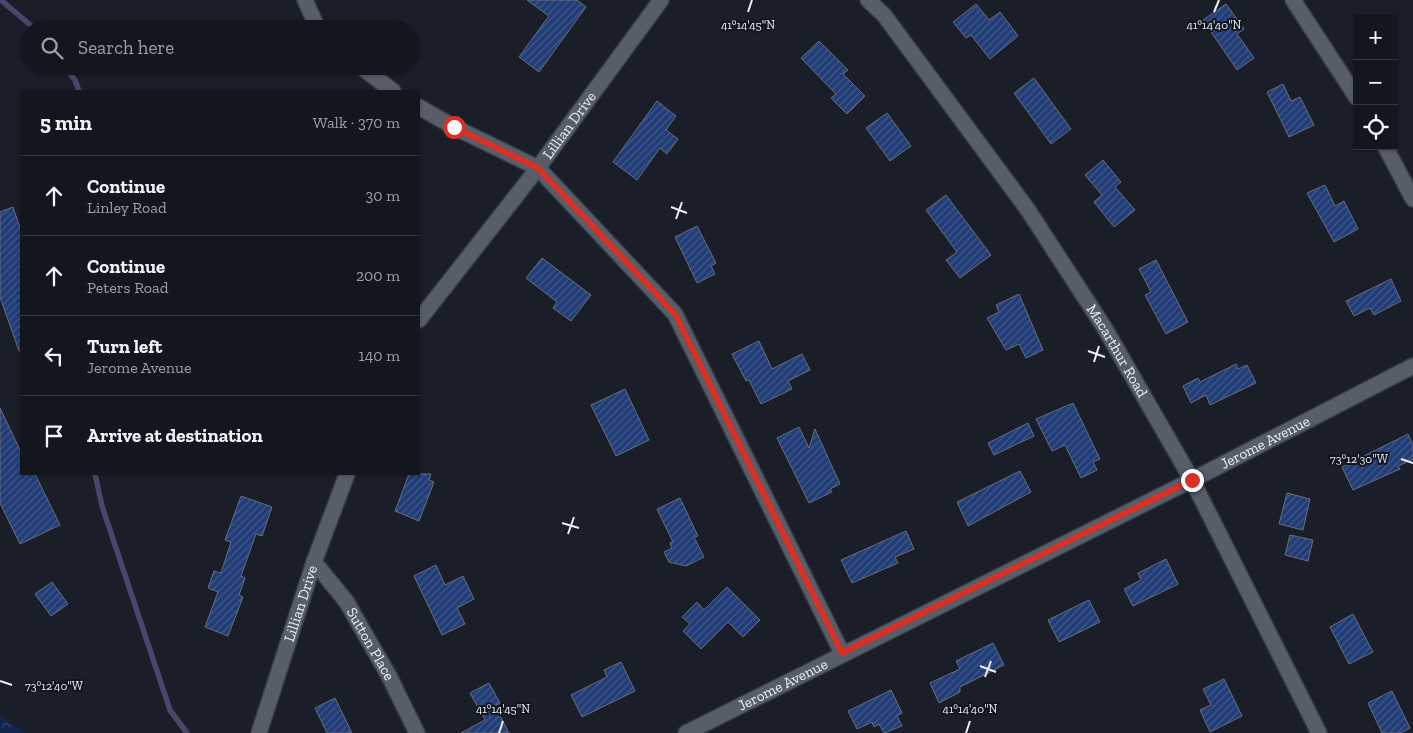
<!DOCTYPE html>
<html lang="en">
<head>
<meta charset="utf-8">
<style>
	:root { --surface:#13161f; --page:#20232c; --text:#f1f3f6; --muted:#9d9fa4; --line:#32353d }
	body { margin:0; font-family:"Zilla Slab",serif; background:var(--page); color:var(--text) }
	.controls { position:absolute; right:15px; top:15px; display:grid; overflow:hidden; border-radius:0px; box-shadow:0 1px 4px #0004 }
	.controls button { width:45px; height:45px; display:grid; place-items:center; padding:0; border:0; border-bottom:1px solid var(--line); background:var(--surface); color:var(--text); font:25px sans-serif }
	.stop { position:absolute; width:15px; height:15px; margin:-11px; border:4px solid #d93025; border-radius:50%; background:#fff }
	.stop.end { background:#d93025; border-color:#fff; box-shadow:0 1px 5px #0008 }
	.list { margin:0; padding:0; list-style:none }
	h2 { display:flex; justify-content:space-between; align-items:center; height:65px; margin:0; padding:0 20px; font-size:21px }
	h2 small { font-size:16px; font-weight:400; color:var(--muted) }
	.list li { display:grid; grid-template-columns:32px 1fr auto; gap:15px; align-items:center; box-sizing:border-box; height:80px; padding:0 20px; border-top:1px solid var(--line) }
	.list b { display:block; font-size:19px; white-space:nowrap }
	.list p { margin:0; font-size:16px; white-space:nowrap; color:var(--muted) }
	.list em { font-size:16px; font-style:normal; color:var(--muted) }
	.icon { flex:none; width:28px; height:28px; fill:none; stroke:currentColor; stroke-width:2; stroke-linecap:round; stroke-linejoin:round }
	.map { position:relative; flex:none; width:1413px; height:733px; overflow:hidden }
	.search { position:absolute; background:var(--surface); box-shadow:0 1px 4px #0004; left:20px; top:20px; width:400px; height:55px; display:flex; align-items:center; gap:12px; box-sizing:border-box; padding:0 18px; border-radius:28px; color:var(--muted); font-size:19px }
	.panel { position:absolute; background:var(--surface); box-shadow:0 1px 4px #0004; left:20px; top:90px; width:400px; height:385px; border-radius:0px }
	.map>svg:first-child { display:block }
</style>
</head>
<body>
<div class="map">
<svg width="1413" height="733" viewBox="0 0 1413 733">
	<defs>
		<pattern id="forest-crowns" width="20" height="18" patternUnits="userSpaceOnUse" patternTransform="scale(1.25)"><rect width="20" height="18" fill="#12264f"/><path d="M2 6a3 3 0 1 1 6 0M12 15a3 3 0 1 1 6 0" fill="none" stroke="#354669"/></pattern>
		<pattern id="building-hatch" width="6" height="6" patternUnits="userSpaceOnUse" patternTransform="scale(1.25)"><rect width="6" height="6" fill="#213c76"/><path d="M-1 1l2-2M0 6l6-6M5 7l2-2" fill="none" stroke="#41588a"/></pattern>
	</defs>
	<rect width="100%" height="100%" fill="#191e29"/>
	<!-- forest -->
	<polygon fill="url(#forest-crowns)" points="0,716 26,733 0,733"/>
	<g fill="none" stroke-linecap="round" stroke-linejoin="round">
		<!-- stream -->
		<g stroke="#46476b" stroke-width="5.5">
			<polyline points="1,0 35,29"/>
			<polyline points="64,66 75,80 79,91"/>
			<polyline points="95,474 102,506 170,710 187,733"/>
		</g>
	</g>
	<!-- building -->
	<g fill="url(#building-hatch)" stroke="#676e7a">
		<polygon points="527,0 577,0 586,7 539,72 519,57 549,16"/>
		<polygon points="976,4 989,20 1000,12 1018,36 990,59 971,35 966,38 953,22"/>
		<polygon points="1226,4 1244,29 1237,34 1254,58 1237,70 1203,20"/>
		<polygon points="819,41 848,70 843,74 865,96 847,114 831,98 836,94 801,58"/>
		<polygon points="1034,78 1071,129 1051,144 1014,93"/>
		<polygon points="1283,84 1291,101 1300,97 1314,125 1289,137 1267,92"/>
		<polygon points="657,101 676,116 666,130 678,139 667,154 660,148 637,180 613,162"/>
		<polygon points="887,113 911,146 890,161 866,128"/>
		<polygon points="1103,160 1121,182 1115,187 1135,210 1114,227 1094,202 1102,195 1085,175"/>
		<polygon points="1325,185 1335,206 1344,201 1358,229 1334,242 1307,193"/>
		<polygon points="946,195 991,255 960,278 946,260 957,252 926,210"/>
		<polygon points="13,207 21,231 21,351 19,351 0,297 0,212"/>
		<polygon points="697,226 716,263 711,266 715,274 697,283 675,237"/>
		<polygon points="542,258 591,295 571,321 553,308 557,302 526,278"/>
		<polygon points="1156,260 1188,322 1166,334 1145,295 1151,292 1139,269"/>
		<polygon points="1391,279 1401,301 1374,315 1370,308 1354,316 1346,301"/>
		<polygon points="1019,294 1043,350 1026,358 1019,344 1006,350 987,318 999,312 996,305"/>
		<polygon points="759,341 772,369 802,354 810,370 788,381 792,389 761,404 749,380 746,381 732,354"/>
		<polygon points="1236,364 1238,369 1247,365 1256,383 1210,405 1206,395 1191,403 1183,386 1198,378 1200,382"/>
		<polygon points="625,389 649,440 616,456 591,405"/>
		<polygon points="1073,403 1100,459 1093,462 1097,470 1081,478 1065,445 1052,451 1036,419"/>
		<polygon points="0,408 21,452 21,474 35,474 60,525 20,544 0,503"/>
		<polygon points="1028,423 1034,436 994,455 988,443"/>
		<polygon points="799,427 809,448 815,429 840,484 830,489 832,492 809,503 777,438"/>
		<polygon points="1408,434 1413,445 1413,459 1398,466 1400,469 1353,490 1342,467"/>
		<polygon points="1020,471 1031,492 968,526 957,502"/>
		<polygon points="409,474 431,474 429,480 434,482 419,521 395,511"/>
		<polygon points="1287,493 1310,499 1303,530 1279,524"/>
		<polygon points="241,496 272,507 262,536 256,534 241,576 245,578 239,595 243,597 228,636 205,627 218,592 208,588 214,571 221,573 231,542 225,540"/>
		<polygon points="680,498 698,536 694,537 704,557 686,566 669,562 664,552 672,548 670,543 673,542 657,509"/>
		<polygon points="906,531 914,549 895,557 898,563 852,583 841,560"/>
		<polygon points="1290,535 1313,540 1308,561 1285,555"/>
		<polygon points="1166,559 1178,584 1133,606 1124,589 1141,580 1138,573"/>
		<polygon points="436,565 445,585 463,576 474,599 457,608 465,624 442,635 414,576"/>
		<polygon points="52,582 68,604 51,616 35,594"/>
		<polygon points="727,587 760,620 743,637 728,622 701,649 683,631 690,624 682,617 697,602 704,610"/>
		<polygon points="1089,600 1100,622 1059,642 1048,620"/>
		<polygon points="1353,614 1373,652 1349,664 1330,627"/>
		<polygon points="993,643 1004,665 960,687 960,692 939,703 930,683 960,669 956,661"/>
		<polygon points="621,662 635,691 582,717 571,695 607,677 604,670"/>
		<polygon points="1224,679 1242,716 1210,732 1200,710 1211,705 1203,689"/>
		<polygon points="489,683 500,703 495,706 509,733 461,733 485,720 470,693"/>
		<polygon points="891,690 902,713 897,716 902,726 884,733 879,724 874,727 872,722 857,729 848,711"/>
		<polygon points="1392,691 1410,728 1401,733 1382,733 1368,703"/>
		<polygon points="335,698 352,733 327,733 315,708"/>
	</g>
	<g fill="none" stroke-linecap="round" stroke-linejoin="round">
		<!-- street casing -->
		<g stroke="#373b43" stroke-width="18">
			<g id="street">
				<polyline points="305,0 318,29"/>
				<path id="s1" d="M868,0L884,15L1028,210L1104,327L1192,480L1319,733"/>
				<polyline points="1293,0 1357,98"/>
				<polyline points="360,66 393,91"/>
				<polyline points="419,107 454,127 538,168 675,314 842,653"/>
				<polyline points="1385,146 1413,199"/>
				<path id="s2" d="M419,320L538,168L661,0"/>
				<path id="s3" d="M314,562L346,601L389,676L417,733"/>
				<path id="s4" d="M259,733L314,562L347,474"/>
				<path id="s5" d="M686,733L1192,480L1413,366"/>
			</g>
		</g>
		<!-- street -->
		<use href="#street" stroke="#575e6a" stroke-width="15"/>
	</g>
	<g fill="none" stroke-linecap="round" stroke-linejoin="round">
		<!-- route -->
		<polyline stroke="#d93025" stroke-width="6" points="454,127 538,168 675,314 842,653 1192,480"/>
	</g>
	<!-- ticks -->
	<path fill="none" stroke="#eaeef5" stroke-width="2" d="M748,12L752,0M1214,12L1219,0M671,207L687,213M676,219L682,202M1088,351L1105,357M1094,362L1099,346M1401,459L1413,463M562,523L579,528M568,534L574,517M980,666L996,672M985,677L991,661M0,681L12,685M499,733L503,721M966,733L970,721"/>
	<g text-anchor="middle" stroke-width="4" stroke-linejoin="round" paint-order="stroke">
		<!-- street labels -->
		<g font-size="15" fill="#eaeef5" stroke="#10151f">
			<text dy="5" stroke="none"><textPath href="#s2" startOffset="246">Lillian Drive</textPath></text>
			<text dy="5" stroke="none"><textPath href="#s1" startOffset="431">Macarthur Road</textPath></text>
			<text dy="5" stroke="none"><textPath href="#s5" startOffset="648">Jerome Avenue</textPath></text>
			<text dy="5" stroke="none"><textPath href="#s4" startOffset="136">Lillian Drive</textPath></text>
			<text dy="5" stroke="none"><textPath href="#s3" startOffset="100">Sutton Place</textPath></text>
			<text dy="5" stroke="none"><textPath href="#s5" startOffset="108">Jerome Avenue</textPath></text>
		</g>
	</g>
	<g font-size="12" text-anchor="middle" fill="#eaeef5" stroke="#10151f" stroke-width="4" stroke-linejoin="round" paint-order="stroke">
		<text x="748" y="29">41°14'45"N</text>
		<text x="1214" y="29">41°14'40"N</text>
		<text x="1359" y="463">73°12'30"W</text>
		<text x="54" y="690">73°12'40"W</text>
		<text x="503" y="713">41°14'45"N</text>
		<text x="970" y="713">41°14'40"N</text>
	</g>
</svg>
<div class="controls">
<button>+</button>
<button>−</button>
<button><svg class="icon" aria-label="locate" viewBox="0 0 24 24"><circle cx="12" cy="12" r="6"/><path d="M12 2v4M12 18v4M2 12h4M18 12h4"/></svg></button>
</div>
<div class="stop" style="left:454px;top:127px"></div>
<div class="stop end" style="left:1192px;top:480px"></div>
<div class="search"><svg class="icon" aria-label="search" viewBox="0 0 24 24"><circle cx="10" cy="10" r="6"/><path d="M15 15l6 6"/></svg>Search here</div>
<section class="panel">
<h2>5 min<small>Walk · 370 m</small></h2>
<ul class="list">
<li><svg class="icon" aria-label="ahead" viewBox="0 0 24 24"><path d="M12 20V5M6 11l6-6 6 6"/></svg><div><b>Continue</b><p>Linley Road</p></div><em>30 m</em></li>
<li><svg class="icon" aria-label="ahead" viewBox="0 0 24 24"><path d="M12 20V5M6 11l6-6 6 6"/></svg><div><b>Continue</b><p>Peters Road</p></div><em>200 m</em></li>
<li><svg class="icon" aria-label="left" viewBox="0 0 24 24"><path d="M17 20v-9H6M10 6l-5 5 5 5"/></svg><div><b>Turn left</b><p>Jerome Avenue</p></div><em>140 m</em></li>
<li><svg class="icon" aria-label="arrive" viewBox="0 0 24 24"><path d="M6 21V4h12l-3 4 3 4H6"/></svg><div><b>Arrive at destination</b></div></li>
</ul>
</section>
</div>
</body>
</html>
